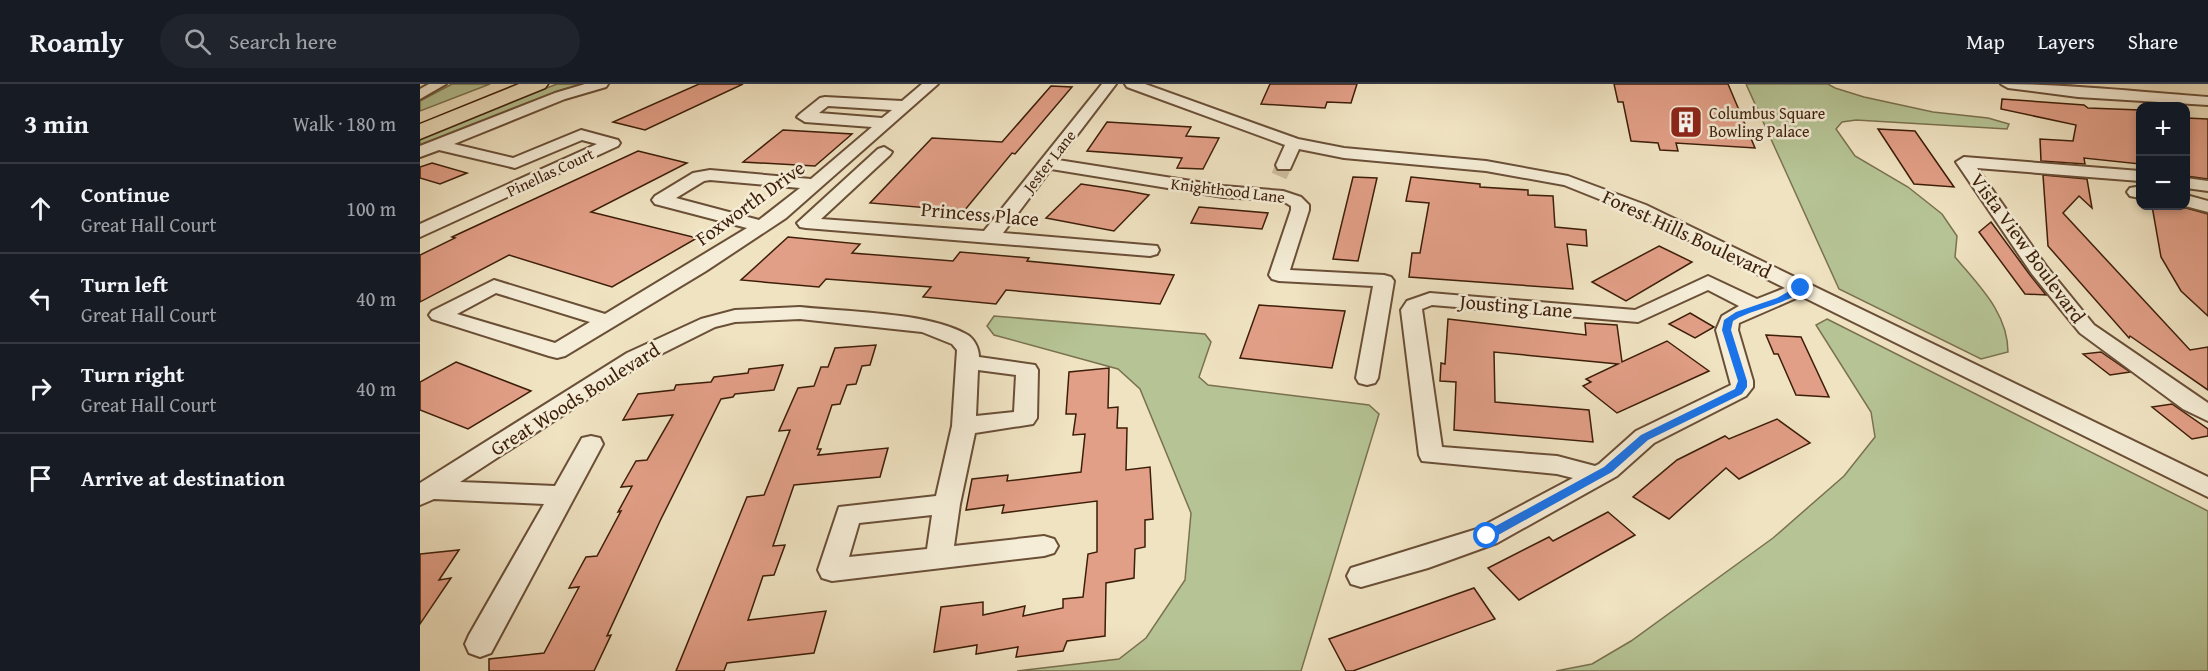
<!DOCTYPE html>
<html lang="en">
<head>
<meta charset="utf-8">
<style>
	:root { --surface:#171b24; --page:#20242c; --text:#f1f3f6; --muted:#9ea1a6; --line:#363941 }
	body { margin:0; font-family:"Gentium Book Plus",serif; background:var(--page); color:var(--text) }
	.controls { position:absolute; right:18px; top:18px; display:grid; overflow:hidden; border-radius:12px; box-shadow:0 3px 9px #0003 }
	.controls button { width:54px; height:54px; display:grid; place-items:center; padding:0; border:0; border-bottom:2px solid var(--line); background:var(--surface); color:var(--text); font:30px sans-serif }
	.stop { position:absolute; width:18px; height:18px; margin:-14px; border:4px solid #1a73e8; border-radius:50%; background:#fff }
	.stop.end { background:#1a73e8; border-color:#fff; box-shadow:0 2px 6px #0008 }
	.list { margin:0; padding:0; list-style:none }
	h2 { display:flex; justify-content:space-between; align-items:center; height:78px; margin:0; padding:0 24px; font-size:26px }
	h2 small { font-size:20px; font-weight:400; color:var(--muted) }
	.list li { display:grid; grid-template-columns:39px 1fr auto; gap:18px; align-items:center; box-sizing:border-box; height:90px; padding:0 24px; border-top:2px solid var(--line) }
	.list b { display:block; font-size:22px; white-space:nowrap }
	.list p { margin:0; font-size:20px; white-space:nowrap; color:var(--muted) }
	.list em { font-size:20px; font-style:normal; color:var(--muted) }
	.icon { flex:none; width:33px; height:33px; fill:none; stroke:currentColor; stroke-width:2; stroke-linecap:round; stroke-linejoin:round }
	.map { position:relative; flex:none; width:1788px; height:587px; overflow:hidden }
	header { display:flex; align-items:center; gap:36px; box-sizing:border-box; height:84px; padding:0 30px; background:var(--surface); border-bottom:2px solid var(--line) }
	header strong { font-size:28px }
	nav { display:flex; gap:33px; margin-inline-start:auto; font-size:21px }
	.search { width:420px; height:54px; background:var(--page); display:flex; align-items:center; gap:15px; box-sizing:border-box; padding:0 21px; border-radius:33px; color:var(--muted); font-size:22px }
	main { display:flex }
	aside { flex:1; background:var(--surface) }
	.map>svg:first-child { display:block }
</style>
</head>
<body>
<header>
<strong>Roamly</strong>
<div class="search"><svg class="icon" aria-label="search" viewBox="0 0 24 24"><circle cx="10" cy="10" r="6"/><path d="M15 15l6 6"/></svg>Search here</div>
<nav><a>Map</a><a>Layers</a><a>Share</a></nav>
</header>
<main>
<aside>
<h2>3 min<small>Walk · 180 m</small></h2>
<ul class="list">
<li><svg class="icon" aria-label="ahead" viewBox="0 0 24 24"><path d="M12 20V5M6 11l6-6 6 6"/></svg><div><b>Continue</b><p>Great Hall Court</p></div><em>100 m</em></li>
<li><svg class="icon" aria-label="left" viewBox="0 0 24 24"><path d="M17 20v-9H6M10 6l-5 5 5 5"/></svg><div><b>Turn left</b><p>Great Hall Court</p></div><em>40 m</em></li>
<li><svg class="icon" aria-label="right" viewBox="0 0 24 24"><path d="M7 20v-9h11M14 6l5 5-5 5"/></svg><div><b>Turn right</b><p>Great Hall Court</p></div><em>40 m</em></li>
<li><svg class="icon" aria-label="arrive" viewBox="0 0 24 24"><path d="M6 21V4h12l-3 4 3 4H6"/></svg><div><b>Arrive at destination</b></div></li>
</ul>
</aside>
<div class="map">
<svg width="1788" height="587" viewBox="0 0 1788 587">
	<rect width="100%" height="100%" fill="#f0e3c2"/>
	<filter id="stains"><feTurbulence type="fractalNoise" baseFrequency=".00333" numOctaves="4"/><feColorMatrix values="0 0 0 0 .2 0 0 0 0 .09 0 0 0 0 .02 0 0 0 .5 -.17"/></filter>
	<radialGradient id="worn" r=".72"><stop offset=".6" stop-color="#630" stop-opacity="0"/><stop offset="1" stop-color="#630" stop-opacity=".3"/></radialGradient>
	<!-- green -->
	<g fill="#b6c495" stroke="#7a714f" stroke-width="1.5">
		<polygon points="32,0 70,0 0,27 0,17"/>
		<polygon points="137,0 171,0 0,64 0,53"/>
		<path d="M1326,0H1408L1415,4L1444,13L1513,28L1568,34L1589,40L1587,45L1436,36L1422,38L1416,45L1435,72L1488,103L1522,130L1537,152L1535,173C1559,202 1588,229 1588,268L1561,275L1419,205Z"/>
		<polygon points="574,232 785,250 791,258 779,293 788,301 949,321 959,330 881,587 597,587 699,575 726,554 765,496 771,429 720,305 698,285 574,251 567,242"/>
		<polygon points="1407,235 1788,427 1788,587 1136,587 1172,580 1211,557 1353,454 1424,392 1455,353 1451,328 1396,241"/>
	</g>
	<!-- building -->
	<g fill="#e29f87" stroke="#3d1e09" stroke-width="1.5">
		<polygon points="279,0 323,0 225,46 193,38"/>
		<polygon points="850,0 937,0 931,19 907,18 905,24 841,20"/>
		<polygon points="1194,0 1308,0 1335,64 1256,59 1258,67 1240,66 1238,59 1211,57 1203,18 1198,18"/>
		<polygon points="631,2 652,3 595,70 592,69 544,127 450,119 512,54 582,58"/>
		<polygon points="1582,15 1664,21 1668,24 1720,26 1720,80 1664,74 1665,80 1621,77 1620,55 1653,57 1656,41 1581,25"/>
		<polygon points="1766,34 1788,35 1788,95 1766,92"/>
		<polygon points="687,38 771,43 766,52 799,54 783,85 757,84 762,74 667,67"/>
		<polygon points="1458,45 1495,47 1534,103 1494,100"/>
		<polygon points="363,46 432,50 395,82 323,78"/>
		<polygon points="218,67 267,79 171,128 277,154 192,203 89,171 0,218 0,171 35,154 32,153"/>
		<polygon points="12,79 47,89 20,100 0,94 0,83"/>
		<polygon points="1623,91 1667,95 1672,124 1659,112 1643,129 1770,266 1788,263 1788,306 1710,252 1709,254 1628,162"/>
		<polygon points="933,93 957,94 938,177 913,175"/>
		<polygon points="991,93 1060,100 1060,103 1108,106 1108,111 1133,112 1135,143 1166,146 1167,162 1147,160 1153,205 989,193 992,169 1000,169 1009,119 986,117"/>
		<polygon points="661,100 708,107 729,111 694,147 626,134"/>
		<polygon points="1732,122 1766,124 1788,130 1788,232 1761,207 1741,173"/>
		<polygon points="779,123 848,129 842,145 771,139"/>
		<polygon points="1571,138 1610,191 1626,211 1605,210 1559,148"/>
		<polygon points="368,153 440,160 432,169 533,177 540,168 609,174 607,177 754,191 740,220 586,206 576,220 503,213 511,203 406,195 399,203 321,196"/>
		<polygon points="1239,162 1272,178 1206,217 1172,198"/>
		<polygon points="839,221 925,227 912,284 820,274"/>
		<polygon points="1270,229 1294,243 1275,254 1249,240"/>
		<polygon points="1028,235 1166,251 1165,239 1197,241 1202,278 1247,257 1289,287 1197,329 1163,302 1171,298 1166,295 1198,280 1074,268 1075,318 1169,326 1173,358 1034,346 1036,298 1020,297 1021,279 1025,280"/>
		<polygon points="1346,251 1381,253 1409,313 1376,311 1358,270 1354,270"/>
		<polygon points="456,261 450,281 442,282 436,300 427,301 420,320 412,321 397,365 401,365 398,371 468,364 460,393 374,401 353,462 365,461 354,491 343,492 328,536 406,527 394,569 307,579 304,587 256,587 327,413 344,411 370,346 359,347 378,304 394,302 401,283 408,283 415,264"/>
		<polygon points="1681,268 1710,288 1690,291 1663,270"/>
		<polygon points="36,278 111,307 48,345 0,326 0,298"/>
		<polygon points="363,281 354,306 315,310 313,313 301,315 240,437 187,552 191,551 174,587 69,587 69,575 124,569 159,503 149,504 166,473 177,472 201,427 198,428 212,402 201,403 216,377 227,376 253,331 203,336 218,310 254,306 256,301 291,298 294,293 328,289 329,285"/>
		<polygon points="689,284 688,324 698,323 697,344 707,344 706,386 730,383 733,435 725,436 725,463 715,465 714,494 686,499 685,552 647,557 643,567 596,573 598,563 556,570 557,561 514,568 521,523 563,518 563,531 605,522 603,532 643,524 643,515 663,513 668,470 677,468 677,417 582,429 584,421 546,426 552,395 588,391 587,397 661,388 665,350 653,351 656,330 646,330 649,288"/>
		<polygon points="1752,320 1788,345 1788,352 1772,355 1732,323"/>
		<polygon points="1357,335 1390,359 1319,395 1306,384 1249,435 1213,413 1257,376 1305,352 1309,355"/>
		<polygon points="1188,428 1215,451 1099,516 1068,484 1129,453 1133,457"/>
		<polygon points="39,466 19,496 31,494 0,540 0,470"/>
		<polygon points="1054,504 1075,535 933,587 926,587 909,555"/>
	</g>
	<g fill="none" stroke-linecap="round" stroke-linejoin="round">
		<!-- street-tunnel -->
		<polyline stroke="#ccbc9d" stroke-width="16" stroke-dasharray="16 8" stroke-linecap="butt" points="859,92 864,81"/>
		<!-- street casing -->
		<g stroke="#6a4f37" stroke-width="4">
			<g id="street">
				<polygon points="9,0 26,0 0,15 0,5"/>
				<polygon points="165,0 188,0 186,3 145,15 34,60 93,74 161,46 198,56 200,59 198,62 0,153 0,140 177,60 162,56 95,84 19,66 0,73 0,62 135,9"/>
				<path d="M502,0H518L366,134L286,187L145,272L137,274L129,272L12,235L9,231L12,227L74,196L185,230L327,144L235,120L232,116L235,112L273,89L290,86L391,95L452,43L385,38L377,33L380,30L400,14L405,13L482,17ZM408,22L472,26L462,34L399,29ZM290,96L380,104L339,136L256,114L284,97ZM76,209L170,238L135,259L37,230Z"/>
				<polygon points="682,0 696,0 638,76 803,102 863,107 881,113 889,121 889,126 870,186 964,191 971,193 974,197 958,294 955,299 947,301 939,299 936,294 953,202 859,197 852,195 849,191 871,126 871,122 863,117 803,113 631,85 583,149 737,162 739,166 737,170 730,172 386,144 380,143 377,139 458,65 464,63 472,68 470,71 401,135 564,147"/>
				<path d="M705,0H725L878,55L924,64L1066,77L1148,92L1226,121L1788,393V413L1381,212L1319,239L1318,246L1333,297V303L1326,312L1234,359L1197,392L1077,459L1008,484L941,503L931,500L927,492L931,484L1057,445L1153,394L1137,390L1002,377L999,371L981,226L987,217L1010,209L1215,226L1288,192L1337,215L1365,204L1214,129L1144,101L1066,87L924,74L879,65L870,85H858L856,81L865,61L707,3ZM1288,206L1319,222L1302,232L1296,246L1311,301L1216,347L1179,380L1175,382L1137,372L1022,363L1002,225L1012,221L1218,238Z"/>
				<path d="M1581,0C1650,0 1719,8 1788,13V21L1658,13L1588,4Z"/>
				<polygon points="1544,73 1720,87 1720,97 1557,84 1626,182 1674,241 1788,319 1788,337 1763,325 1660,249 1612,190 1536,78"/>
				<polygon points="1766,94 1788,97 1788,107 1766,104"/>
				<polygon points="1716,103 1720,104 1720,114 1710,112 1707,108 1710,104"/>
				<polygon points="1766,111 1788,117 1788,128 1765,122"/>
				<path d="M380,223C426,228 506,228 546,250C554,254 559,264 559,273L615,281L618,286L617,334L613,340L555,349L540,420L534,462L624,452L634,455L638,462L634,469L624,472L412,497L402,494L398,486L419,423L516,412L532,342L537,266L532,260L502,248L380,235L315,238L295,243L223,279L40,398L135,402L162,354L171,352L180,354L183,360L71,569L60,573L49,569L45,560L49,551L124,420L14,415L0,421V399L207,269L281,235L315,226ZM558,286L596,291L594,328L556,332ZM512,431L507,465L429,473L439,439Z"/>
			</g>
		</g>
		<!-- primary casing -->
		<g stroke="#3d1e09" stroke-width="3">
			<polygon id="primary" points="99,0 128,0 125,4 0,55 0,40"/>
		</g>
		<!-- street -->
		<use href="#street" fill="#f5edd7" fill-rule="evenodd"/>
		<!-- primary -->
		<use href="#primary" fill="#f0e3c2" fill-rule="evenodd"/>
	</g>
	<!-- route -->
	<path fill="#1a73e8" d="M1378,202L1386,204C1365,222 1336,223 1313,237L1311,246L1327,297V303L1322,310L1228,356L1192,388L1071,455H1063V449L1184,383L1221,351L1315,305L1318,297L1302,246L1304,236L1316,228L1357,214Z"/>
	<!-- icons -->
	<defs>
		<g id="building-square" transform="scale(1.725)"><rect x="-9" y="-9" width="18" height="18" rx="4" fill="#8f2418" stroke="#f5edd7"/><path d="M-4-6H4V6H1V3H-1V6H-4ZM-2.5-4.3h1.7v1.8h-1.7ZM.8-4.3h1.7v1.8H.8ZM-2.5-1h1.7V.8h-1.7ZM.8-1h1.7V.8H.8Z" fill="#fff"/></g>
	</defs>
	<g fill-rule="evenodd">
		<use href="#building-square" x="1266" y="38"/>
	</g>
	<g text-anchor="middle" stroke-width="5" stroke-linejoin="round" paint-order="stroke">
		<!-- far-poi labels -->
		<g font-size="16" fill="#3d1e09" stroke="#f5edd7" text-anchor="start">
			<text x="1289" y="35">Columbus Square<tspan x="1289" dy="18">Bowling Palace</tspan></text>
		</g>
		<!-- far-street labels -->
		<g font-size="16" fill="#3d1e09" stroke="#f5edd7">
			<text transform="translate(629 77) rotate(-52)" y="6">Jester Lane</text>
			<text transform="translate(130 88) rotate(-25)" y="6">Pinellas Court</text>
			<text transform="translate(808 106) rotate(7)" y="6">Knighthood Lane</text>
		</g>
		<!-- street labels -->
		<g font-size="20" fill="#3d1e09" stroke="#f5edd7">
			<text transform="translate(330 119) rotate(-36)" y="7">Foxworth Drive</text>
			<text transform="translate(560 130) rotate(5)" y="7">Princess Place</text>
			<text transform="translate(1267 150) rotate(25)" y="7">Forest Hills Boulevard</text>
			<text transform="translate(1608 164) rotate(54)" y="7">Vista View Boulevard</text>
			<text transform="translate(1096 222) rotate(5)" y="7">Jousting Lane</text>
			<text transform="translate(155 315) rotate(-32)" y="7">Great Woods Boulevard</text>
		</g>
	</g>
	<rect width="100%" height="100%" filter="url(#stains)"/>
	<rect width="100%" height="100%" fill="url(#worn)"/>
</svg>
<div class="controls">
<button>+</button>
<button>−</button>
</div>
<div class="stop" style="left:1067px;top:452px"></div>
<div class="stop end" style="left:1381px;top:204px"></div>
</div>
</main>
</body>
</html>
